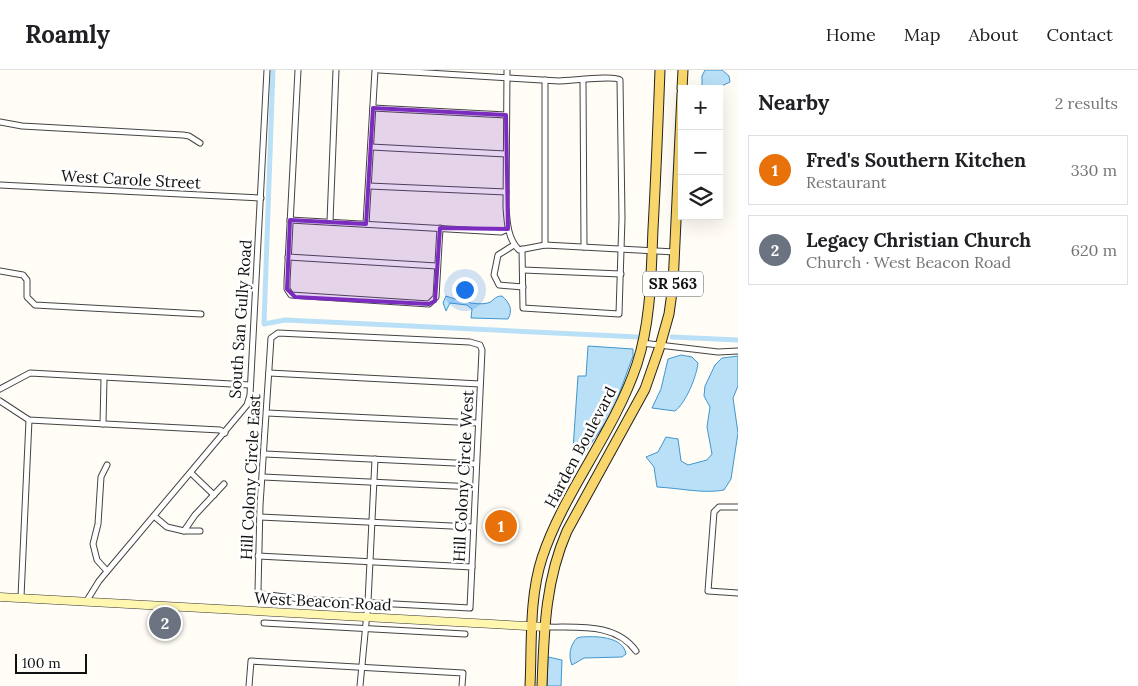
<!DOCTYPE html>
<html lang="en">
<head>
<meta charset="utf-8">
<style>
	:root { --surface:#fff; --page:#f6f6f6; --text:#202124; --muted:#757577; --line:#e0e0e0; --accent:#1a73e8 }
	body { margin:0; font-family:Lora,serif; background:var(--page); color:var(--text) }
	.controls { position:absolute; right:15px; top:15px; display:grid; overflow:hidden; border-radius:0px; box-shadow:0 5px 20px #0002 }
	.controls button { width:45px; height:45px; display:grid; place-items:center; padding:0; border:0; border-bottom:1px solid var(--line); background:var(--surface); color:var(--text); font:25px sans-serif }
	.scale { position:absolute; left:15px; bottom:12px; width:72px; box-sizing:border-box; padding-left:5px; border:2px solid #111; border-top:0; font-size:14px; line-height:18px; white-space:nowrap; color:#111; -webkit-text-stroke:4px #fff; paint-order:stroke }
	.you { position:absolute; left:464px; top:219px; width:18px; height:18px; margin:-12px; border:4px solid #fff; border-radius:50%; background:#1a73e8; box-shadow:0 0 0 8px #1a73e833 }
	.badge { display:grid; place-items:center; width:32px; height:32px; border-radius:50%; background:var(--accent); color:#fff; font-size:16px; font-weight:700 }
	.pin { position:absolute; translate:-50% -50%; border:2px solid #fff; box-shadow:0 1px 5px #0006 }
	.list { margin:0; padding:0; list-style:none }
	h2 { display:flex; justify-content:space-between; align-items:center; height:65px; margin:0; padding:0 20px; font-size:21px }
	h2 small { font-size:16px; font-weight:400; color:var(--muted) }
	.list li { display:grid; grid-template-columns:32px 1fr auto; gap:15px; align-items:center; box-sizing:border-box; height:70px; margin:0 10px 10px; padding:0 10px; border:1px solid var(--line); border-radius:0px }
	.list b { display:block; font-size:19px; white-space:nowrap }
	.list p { margin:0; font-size:16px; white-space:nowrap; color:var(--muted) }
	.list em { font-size:16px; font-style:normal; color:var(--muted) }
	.icon { flex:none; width:28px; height:28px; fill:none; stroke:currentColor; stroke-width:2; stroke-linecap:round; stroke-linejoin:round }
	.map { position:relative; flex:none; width:738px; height:616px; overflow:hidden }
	header { display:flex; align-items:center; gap:30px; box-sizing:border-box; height:70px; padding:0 25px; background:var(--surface); border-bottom:1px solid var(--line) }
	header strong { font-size:24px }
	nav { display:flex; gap:28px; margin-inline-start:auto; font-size:18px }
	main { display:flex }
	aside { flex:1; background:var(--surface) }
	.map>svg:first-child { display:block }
</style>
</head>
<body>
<header>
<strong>Roamly</strong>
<nav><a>Home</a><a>Map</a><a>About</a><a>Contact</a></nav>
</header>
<main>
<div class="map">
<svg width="738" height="616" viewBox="0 0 738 616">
	<rect width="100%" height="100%" fill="#fffdf5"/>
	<!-- water -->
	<g fill="#b9e0f7" stroke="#3f96cf">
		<polygon points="705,0 722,0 729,6 730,12 715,19 702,19 702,6"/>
		<path d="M446,226C458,230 475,236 488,233C494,231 494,226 502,226C510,233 513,240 508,249L471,248L472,239L467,235L450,233L446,241L443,233Z"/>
		<polygon points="588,276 633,279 633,286 612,343 584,384 573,379 578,306 586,306"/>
		<path d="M681,285L692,287L698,293C697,305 686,333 675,341L652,338L661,319L668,289Z"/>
		<path d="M738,286V316L733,328L738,363L731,409L724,420C704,424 679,418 657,417L654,397L646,387L658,382L666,367L678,369L681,391L688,395L707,390L712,384L707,357L710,337L704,326L705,316L715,295L722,288Z"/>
		<path d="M581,567C595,566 623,566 626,584L622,587L584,588L572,595C568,586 570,575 577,568Z"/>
		<polygon points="548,587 562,590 561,616 547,616"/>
	</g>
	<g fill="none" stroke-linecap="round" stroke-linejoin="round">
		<!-- canal -->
		<g stroke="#b9e0f7" stroke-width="5">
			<polyline points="273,0 264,254 285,250 638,267"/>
			<polyline points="672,267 738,270"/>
		</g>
		<!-- street casing -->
		<g stroke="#444" stroke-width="7">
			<g id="street">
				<polyline points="298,0 287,212 287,219 291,225 429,234 436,227 440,158"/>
				<path d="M379,0L559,11C571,11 614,5 620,10L622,148L619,244L523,238L522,179"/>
				<path d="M507,0L506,137C507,153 508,169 519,180L545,175L675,182"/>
				<polyline points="545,10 545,175"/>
				<polyline points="583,11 584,177"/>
				<polyline points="373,38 506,45"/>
				<polyline points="0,52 22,56 183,65 189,66 200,73"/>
				<polyline points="371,77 506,84"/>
				<polyline points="0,115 261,128"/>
				<polyline points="369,116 506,122"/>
				<polyline points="290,150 501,162 508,159"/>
				<polyline points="330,151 336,0"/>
				<polyline points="366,154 375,0"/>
				<polyline points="514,175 498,185 494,205 499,215 523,217"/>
				<polyline points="288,187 437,196"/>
				<polyline points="523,200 621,204"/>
				<polyline points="0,201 23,205 27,210 27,227 35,235 201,244"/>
				<polygon points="278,263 470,272 480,275 482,280 470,538 300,529 262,524 258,521 260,435 271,268"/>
				<polyline points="642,273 718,282 738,281"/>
				<polyline points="269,303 480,314"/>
				<polyline points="0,319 30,303 250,315"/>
				<polyline points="0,331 29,350 220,360 225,363"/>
				<polyline points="267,343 478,353"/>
				<polyline points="103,354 104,308"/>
				<polyline points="265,384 476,394"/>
				<polyline points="191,403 214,425"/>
				<polyline points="263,407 475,417"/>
				<polyline points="738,437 719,437 714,442 708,521 738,523"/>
				<polyline points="154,446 167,457 184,461 195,445 224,414"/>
				<polyline points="260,447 473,457"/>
				<polyline points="184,461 200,461"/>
				<polyline points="258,486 472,497"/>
				<polyline points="107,501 97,490 93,474 98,454 101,407 107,395"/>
				<polyline points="21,527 29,350"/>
				<polyline points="86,532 99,511 247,335 250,325 267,0"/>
				<polyline points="264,553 465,564"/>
				<path d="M545,557C577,558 615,552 636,581"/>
				<polyline points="249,616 251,591 463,603 462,616"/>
				<polyline points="360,616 368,532 375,389"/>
			</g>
		</g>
		<!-- secondary casing -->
		<g stroke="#333" stroke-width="9">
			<polyline id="secondary" points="0,527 545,557"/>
		</g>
		<!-- primary casing -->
		<g stroke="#222" stroke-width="11">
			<g id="primary">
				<polyline points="682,19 683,0"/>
				<path d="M530,616C532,574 529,528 542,488C564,421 614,363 637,294C651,251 651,204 653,159C656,106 658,53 660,0"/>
				<path d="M542,616C544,562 545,511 567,461L645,319L660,276L669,244L673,215L682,23"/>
			</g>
		</g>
		<!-- street -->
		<use href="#street" stroke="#fff" stroke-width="5"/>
		<!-- secondary -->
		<use href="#secondary" stroke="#fff6b0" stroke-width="8"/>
		<!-- primary -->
		<use href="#primary" stroke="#f9d66b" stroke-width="9"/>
	</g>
	<!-- marked area -->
	<path fill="#7b2cbf" fill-opacity="0.2" stroke="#7b2cbf" stroke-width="4" stroke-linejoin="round" d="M373,38L506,45L508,159L440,158L435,231L429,234L295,227L287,219L290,150L366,154Z"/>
	<g text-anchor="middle" stroke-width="5" stroke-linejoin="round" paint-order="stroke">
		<!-- shield labels -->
		<rect fill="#fff" stroke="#585858" stroke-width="1" x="643" y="201.5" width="60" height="25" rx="4"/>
		<g font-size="15" font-weight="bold" fill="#111">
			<text x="673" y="219">SR 563</text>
		</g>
		<!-- street labels -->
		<g font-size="16" fill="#111" stroke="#fff">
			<text transform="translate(131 109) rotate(3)" y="6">West Carole Street</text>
			<text transform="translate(240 249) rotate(-86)" y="6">South San Gully Road</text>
			<text transform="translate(580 377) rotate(-62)" y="6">Harden Boulevard</text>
			<text transform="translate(463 406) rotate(-87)" y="6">Hill Colony Circle West</text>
			<text transform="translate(250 407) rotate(-87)" y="6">Hill Colony Circle East</text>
			<text transform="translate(323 531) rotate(3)" y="6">West Beacon Road</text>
		</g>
	</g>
</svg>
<div class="controls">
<button>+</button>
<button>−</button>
<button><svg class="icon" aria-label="layers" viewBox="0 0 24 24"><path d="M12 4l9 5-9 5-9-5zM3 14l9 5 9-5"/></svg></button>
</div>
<div class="scale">100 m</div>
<div class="you"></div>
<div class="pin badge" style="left:501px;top:456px;background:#e8710a">1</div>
<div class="pin badge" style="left:165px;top:553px;background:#6b7280">2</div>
</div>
<aside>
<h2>Nearby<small>2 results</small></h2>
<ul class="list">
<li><span class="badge" style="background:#e8710a">1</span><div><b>Fred's Southern Kitchen</b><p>Restaurant</p></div><em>330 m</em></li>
<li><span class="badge" style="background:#6b7280">2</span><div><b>Legacy Christian Church</b><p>Church · West Beacon Road</p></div><em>620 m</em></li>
</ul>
</aside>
</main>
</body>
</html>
